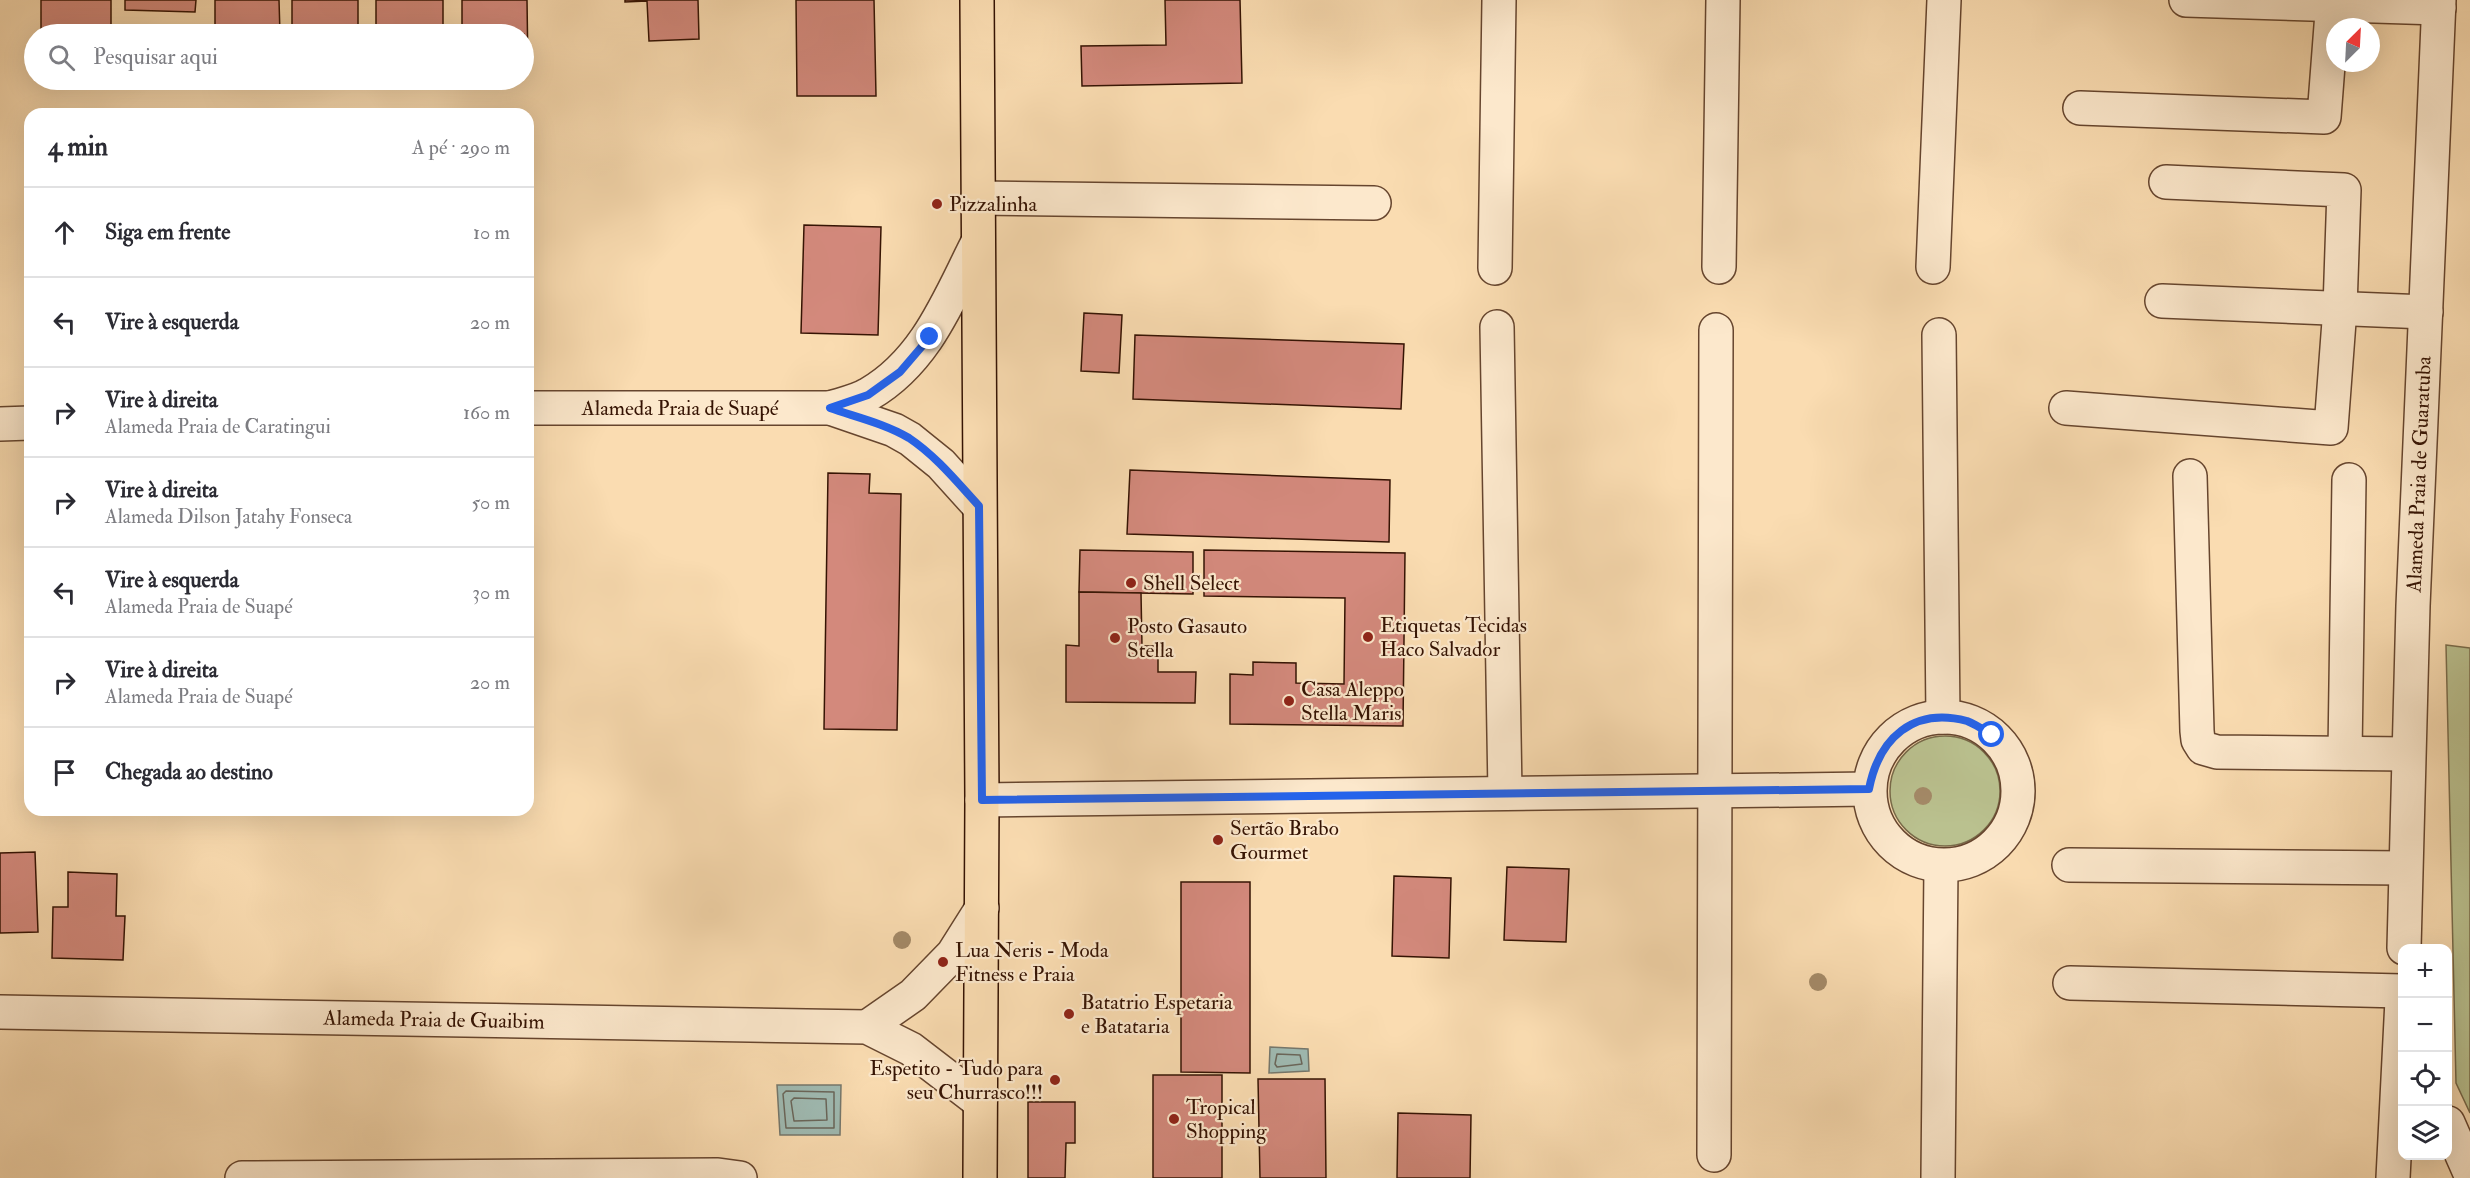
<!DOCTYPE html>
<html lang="pt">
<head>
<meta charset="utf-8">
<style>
	:root { --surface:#fff; --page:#f7f7f7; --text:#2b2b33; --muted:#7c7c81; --line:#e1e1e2 }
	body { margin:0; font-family:"IM FELL Double Pica",serif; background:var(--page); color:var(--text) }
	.controls { position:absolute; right:18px; bottom:18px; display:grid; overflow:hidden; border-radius:12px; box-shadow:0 6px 24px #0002 }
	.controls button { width:54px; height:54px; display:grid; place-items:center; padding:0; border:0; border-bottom:2px solid var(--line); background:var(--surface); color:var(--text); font:30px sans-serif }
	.compass { position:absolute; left:2326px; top:18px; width:54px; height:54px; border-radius:50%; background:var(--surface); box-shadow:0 6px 24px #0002; rotate:24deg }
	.stop { position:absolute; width:18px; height:18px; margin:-14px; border:4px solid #2563eb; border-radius:50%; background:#fff }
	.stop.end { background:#2563eb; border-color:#fff; box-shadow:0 2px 6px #0008 }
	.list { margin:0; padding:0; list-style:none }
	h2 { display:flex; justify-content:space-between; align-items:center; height:78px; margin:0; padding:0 24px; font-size:26px }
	h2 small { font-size:20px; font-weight:400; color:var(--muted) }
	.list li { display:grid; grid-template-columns:39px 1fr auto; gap:18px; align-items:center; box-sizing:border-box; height:90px; padding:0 24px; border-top:2px solid var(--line) }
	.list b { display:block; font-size:22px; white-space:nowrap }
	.list p { margin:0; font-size:20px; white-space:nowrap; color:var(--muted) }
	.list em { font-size:20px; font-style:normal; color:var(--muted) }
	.icon { flex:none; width:33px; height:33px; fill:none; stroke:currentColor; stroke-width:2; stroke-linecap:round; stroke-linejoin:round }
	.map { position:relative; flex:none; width:2470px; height:1178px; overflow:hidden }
	.search { position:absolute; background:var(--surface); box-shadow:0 6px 24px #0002; left:24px; top:24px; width:510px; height:66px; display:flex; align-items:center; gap:15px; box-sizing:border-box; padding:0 21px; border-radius:33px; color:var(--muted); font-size:22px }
	.panel { position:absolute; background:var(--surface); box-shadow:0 6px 24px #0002; left:24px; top:108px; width:510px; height:708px; border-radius:18px }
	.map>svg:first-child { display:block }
</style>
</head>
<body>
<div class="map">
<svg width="2470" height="1178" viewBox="0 0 2470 1178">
	<rect width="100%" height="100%" fill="#fadcb1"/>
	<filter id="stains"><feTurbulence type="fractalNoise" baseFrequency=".00333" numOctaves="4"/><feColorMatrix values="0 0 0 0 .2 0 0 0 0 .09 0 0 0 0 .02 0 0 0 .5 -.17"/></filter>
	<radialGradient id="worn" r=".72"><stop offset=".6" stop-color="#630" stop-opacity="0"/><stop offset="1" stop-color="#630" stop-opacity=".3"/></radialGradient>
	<!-- green -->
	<g fill="#bac18f" stroke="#786a49" stroke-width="1.5">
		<polygon points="2446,645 2470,648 2470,1113 2456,1083"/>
		<circle cx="1945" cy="791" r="55"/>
	</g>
	<!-- water -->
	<g fill="#9fbab2" stroke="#75776c" stroke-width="1.5">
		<polygon points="1270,1047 1308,1049 1309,1071 1269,1073"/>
		<polygon points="777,1085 841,1085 840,1135 780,1135"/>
	</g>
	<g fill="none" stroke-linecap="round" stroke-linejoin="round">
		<!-- shore -->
		<g stroke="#6a665a" stroke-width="1.5">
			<polygon points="1277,1054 1300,1055 1302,1064 1277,1067 1275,1064"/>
			<polygon points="786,1091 834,1092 834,1128 786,1128 783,1094"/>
			<polygon points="794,1098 826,1099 827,1120 794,1121 791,1101"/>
		</g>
	</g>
	<!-- building -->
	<g fill="#d3897c" stroke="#351303" stroke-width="1.5">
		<rect x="41" y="0" width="70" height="34"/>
		<polygon points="125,0 196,0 195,12 125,10"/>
		<polygon points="215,0 279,0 280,34 215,34"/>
		<polygon points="292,0 358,0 358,32 292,33"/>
		<rect x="376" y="0" width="67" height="34"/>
		<polygon points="462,0 527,0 528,71 524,71 524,34 462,34"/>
		<polygon points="625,0 698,0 699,39 649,41 647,1 625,2"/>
		<polygon points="796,0 874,0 876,96 797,96"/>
		<polygon points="1165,0 1240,0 1242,83 1082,86 1081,46 1166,45"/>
		<polygon points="804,225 881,227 878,335 801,333"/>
		<polygon points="1084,313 1122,315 1119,373 1081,371"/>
		<polygon points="1135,335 1404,344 1401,409 1133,399"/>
		<polygon points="1130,470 1390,480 1389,542 1127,534"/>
		<polygon points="828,473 870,474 869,493 901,494 897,730 824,729"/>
		<polygon points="1080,550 1193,552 1193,594 1079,592"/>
		<polygon points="1204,550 1405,553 1403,726 1230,724 1230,674 1253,675 1253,662 1296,663 1296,683 1344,684 1345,598 1204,596"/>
		<polygon points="1079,592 1141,593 1142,646 1158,646 1158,672 1196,672 1195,703 1066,702 1066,645 1079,646"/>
		<polygon points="35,852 38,932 0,933 0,853"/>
		<polygon points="1507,867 1569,869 1566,942 1504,940"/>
		<polygon points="68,872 117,874 116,916 125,916 123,960 52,958 53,907 68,907"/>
		<polygon points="1394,876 1451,878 1449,958 1392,956"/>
		<polygon points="1181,882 1250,882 1250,1073 1181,1072"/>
		<rect x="1153" y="1075" width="69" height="103"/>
		<polygon points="1258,1079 1325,1079 1326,1178 1260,1178"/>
		<polygon points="1028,1102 1075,1102 1075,1143 1066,1143 1065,1178 1028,1178"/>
		<polygon points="1398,1113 1471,1115 1470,1178 1397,1178"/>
	</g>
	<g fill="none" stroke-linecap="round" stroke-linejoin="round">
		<!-- minor casing -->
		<g stroke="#66452e" stroke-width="36">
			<g id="minor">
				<polyline points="2186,0 2439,8"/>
				<polyline points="2080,108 2324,117 2333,0"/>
				<polyline points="978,198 1374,203"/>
				<polyline points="1719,267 1723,0"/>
				<polyline points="1933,267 1944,0"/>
				<polyline points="1495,268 1499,0"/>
				<polyline points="2162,301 2426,312"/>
				<polyline points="1497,327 1505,793"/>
				<polyline points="1939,335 1943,717"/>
				<path id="s1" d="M528,408H830L894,430L910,439L941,464L979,506"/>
				<path d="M830,408C843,404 858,401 869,394C926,361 949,299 977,244"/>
				<polyline points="2066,408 2331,428 2340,308 2344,190 2166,182"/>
				<polyline points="0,424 30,423"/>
				<polyline points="2190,476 2197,731 2198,740 2203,748 2217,752 2408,754"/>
				<circle cx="1944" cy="791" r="74"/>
				<polyline points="2345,753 2349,480"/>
				<polyline points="982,800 1869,789"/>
				<polyline points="2069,865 2405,868"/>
				<path id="s2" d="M2404,948L2413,606L2439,0"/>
				<polyline points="2070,983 2402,991"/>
				<path id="s3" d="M0,1012L867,1027L911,1049L980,1102"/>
				<polyline points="867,1027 913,995 953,954 982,908"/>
				<polyline points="2448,1123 2470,1173"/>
				<polyline points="1714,1155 1716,330"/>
				<polyline points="242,1178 718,1175 740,1178"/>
				<polyline points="1938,1178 1941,866"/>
				<polyline points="2393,1178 2402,1000"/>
			</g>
		</g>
		<!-- major casing -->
		<g stroke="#351303" stroke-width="36">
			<polyline id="major" points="977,0 982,800 980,1178"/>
		</g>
		<!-- minor -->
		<use href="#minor" stroke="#fce8cc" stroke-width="33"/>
		<!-- major -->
		<use href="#major" stroke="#fadcb1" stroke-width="33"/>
	</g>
	<!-- trees -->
	<g fill="#a48a68">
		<circle cx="1923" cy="796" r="9"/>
		<circle cx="902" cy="940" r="9"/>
		<circle cx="1818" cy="982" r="9"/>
	</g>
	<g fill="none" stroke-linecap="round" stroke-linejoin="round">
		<!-- route -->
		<path stroke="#2563eb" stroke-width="8" d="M930,337L900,372L868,395L830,408C856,417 886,424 909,438C936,456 957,482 979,506L982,800L1869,789C1879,738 1913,707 1967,721C1975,724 1984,730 1992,735"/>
	</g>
	<!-- markers -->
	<g fill="#8f2418" stroke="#fce8cc" stroke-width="2">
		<circle cx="937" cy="204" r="6"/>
		<circle cx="1131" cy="583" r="6"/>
		<circle cx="1368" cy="637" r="6"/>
		<circle cx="1115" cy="638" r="6"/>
		<circle cx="1289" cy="701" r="6"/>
		<circle cx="1218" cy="840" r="6"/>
		<circle cx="943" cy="962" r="6"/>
		<circle cx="1069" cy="1014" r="6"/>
		<circle cx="1055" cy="1080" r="6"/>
		<circle cx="1174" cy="1119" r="6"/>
	</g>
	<g text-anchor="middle" stroke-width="4.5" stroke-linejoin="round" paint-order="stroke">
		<!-- poi labels -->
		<g font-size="21" fill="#351303" stroke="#fce8cc" text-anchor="start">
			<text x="949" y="211">Pizzalinha</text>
			<text x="1143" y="590">Shell Select</text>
			<text x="1380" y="632">Etiquetas Tecidas<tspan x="1380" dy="24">Haco Salvador</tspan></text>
			<text x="1127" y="633">Posto Gasauto<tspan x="1127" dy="24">Stella</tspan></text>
			<text x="1301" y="696">Casa Aleppo<tspan x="1301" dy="24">Stella Maris</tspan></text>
			<text x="1230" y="835">Sertão Brabo<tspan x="1230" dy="24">Gourmet</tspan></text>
			<text x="955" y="957">Lua Neris - Moda<tspan x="955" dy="24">Fitness e Praia</tspan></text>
			<text x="1081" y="1009">Batatrio Espetaria<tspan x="1081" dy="24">e Batataria</tspan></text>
			<text x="1043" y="1075" text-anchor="end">Espetito - Tudo para<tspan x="1043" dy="24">seu Churrasco!!!</tspan></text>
			<text x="1186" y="1114">Tropical<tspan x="1186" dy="24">Shopping</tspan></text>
		</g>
		<!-- street labels -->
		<g font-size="21" fill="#351303" stroke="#fce8cc">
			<text dy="7" stroke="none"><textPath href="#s1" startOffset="152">Alameda Praia de Suapé</textPath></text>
			<text dy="7" stroke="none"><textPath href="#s2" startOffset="474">Alameda Praia de Guaratuba</textPath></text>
			<text dy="7" stroke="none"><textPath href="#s3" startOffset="434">Alameda Praia de Guaibim</textPath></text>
		</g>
	</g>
	<rect width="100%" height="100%" filter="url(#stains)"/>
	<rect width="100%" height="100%" fill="url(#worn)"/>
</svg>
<div class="controls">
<button>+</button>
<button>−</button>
<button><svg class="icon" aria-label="locate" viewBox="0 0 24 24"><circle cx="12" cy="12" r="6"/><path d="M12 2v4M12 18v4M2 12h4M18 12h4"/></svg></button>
<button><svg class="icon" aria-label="layers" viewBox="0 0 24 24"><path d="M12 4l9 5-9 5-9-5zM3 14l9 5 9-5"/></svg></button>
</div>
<svg class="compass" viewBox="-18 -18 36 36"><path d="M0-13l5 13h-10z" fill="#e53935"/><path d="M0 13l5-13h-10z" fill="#7c7c81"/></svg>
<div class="stop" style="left:1992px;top:735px"></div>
<div class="stop end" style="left:930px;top:337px"></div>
<div class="search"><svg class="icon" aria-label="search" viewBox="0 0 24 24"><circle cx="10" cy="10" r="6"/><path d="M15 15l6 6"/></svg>Pesquisar aqui</div>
<section class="panel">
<h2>4 min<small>A pé · 290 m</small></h2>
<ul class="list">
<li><svg class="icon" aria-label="ahead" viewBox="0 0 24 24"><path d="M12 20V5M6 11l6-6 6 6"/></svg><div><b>Siga em frente</b></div><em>10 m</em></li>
<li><svg class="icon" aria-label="left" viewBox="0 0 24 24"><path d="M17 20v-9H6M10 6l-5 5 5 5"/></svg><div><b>Vire à esquerda</b></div><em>20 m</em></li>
<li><svg class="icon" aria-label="right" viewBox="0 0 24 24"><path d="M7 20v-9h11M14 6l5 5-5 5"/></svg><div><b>Vire à direita</b><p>Alameda Praia de Caratingui</p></div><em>160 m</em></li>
<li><svg class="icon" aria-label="right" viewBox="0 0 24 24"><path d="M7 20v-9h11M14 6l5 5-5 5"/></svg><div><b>Vire à direita</b><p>Alameda Dilson Jatahy Fonseca</p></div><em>50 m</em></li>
<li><svg class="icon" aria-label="left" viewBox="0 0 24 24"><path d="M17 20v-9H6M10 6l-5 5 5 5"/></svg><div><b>Vire à esquerda</b><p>Alameda Praia de Suapé</p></div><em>30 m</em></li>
<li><svg class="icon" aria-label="right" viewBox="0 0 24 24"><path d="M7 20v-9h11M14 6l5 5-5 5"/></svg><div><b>Vire à direita</b><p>Alameda Praia de Suapé</p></div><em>20 m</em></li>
<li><svg class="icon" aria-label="arrive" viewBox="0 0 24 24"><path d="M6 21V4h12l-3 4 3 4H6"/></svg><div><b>Chegada ao destino</b></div></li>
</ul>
</section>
</div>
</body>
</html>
